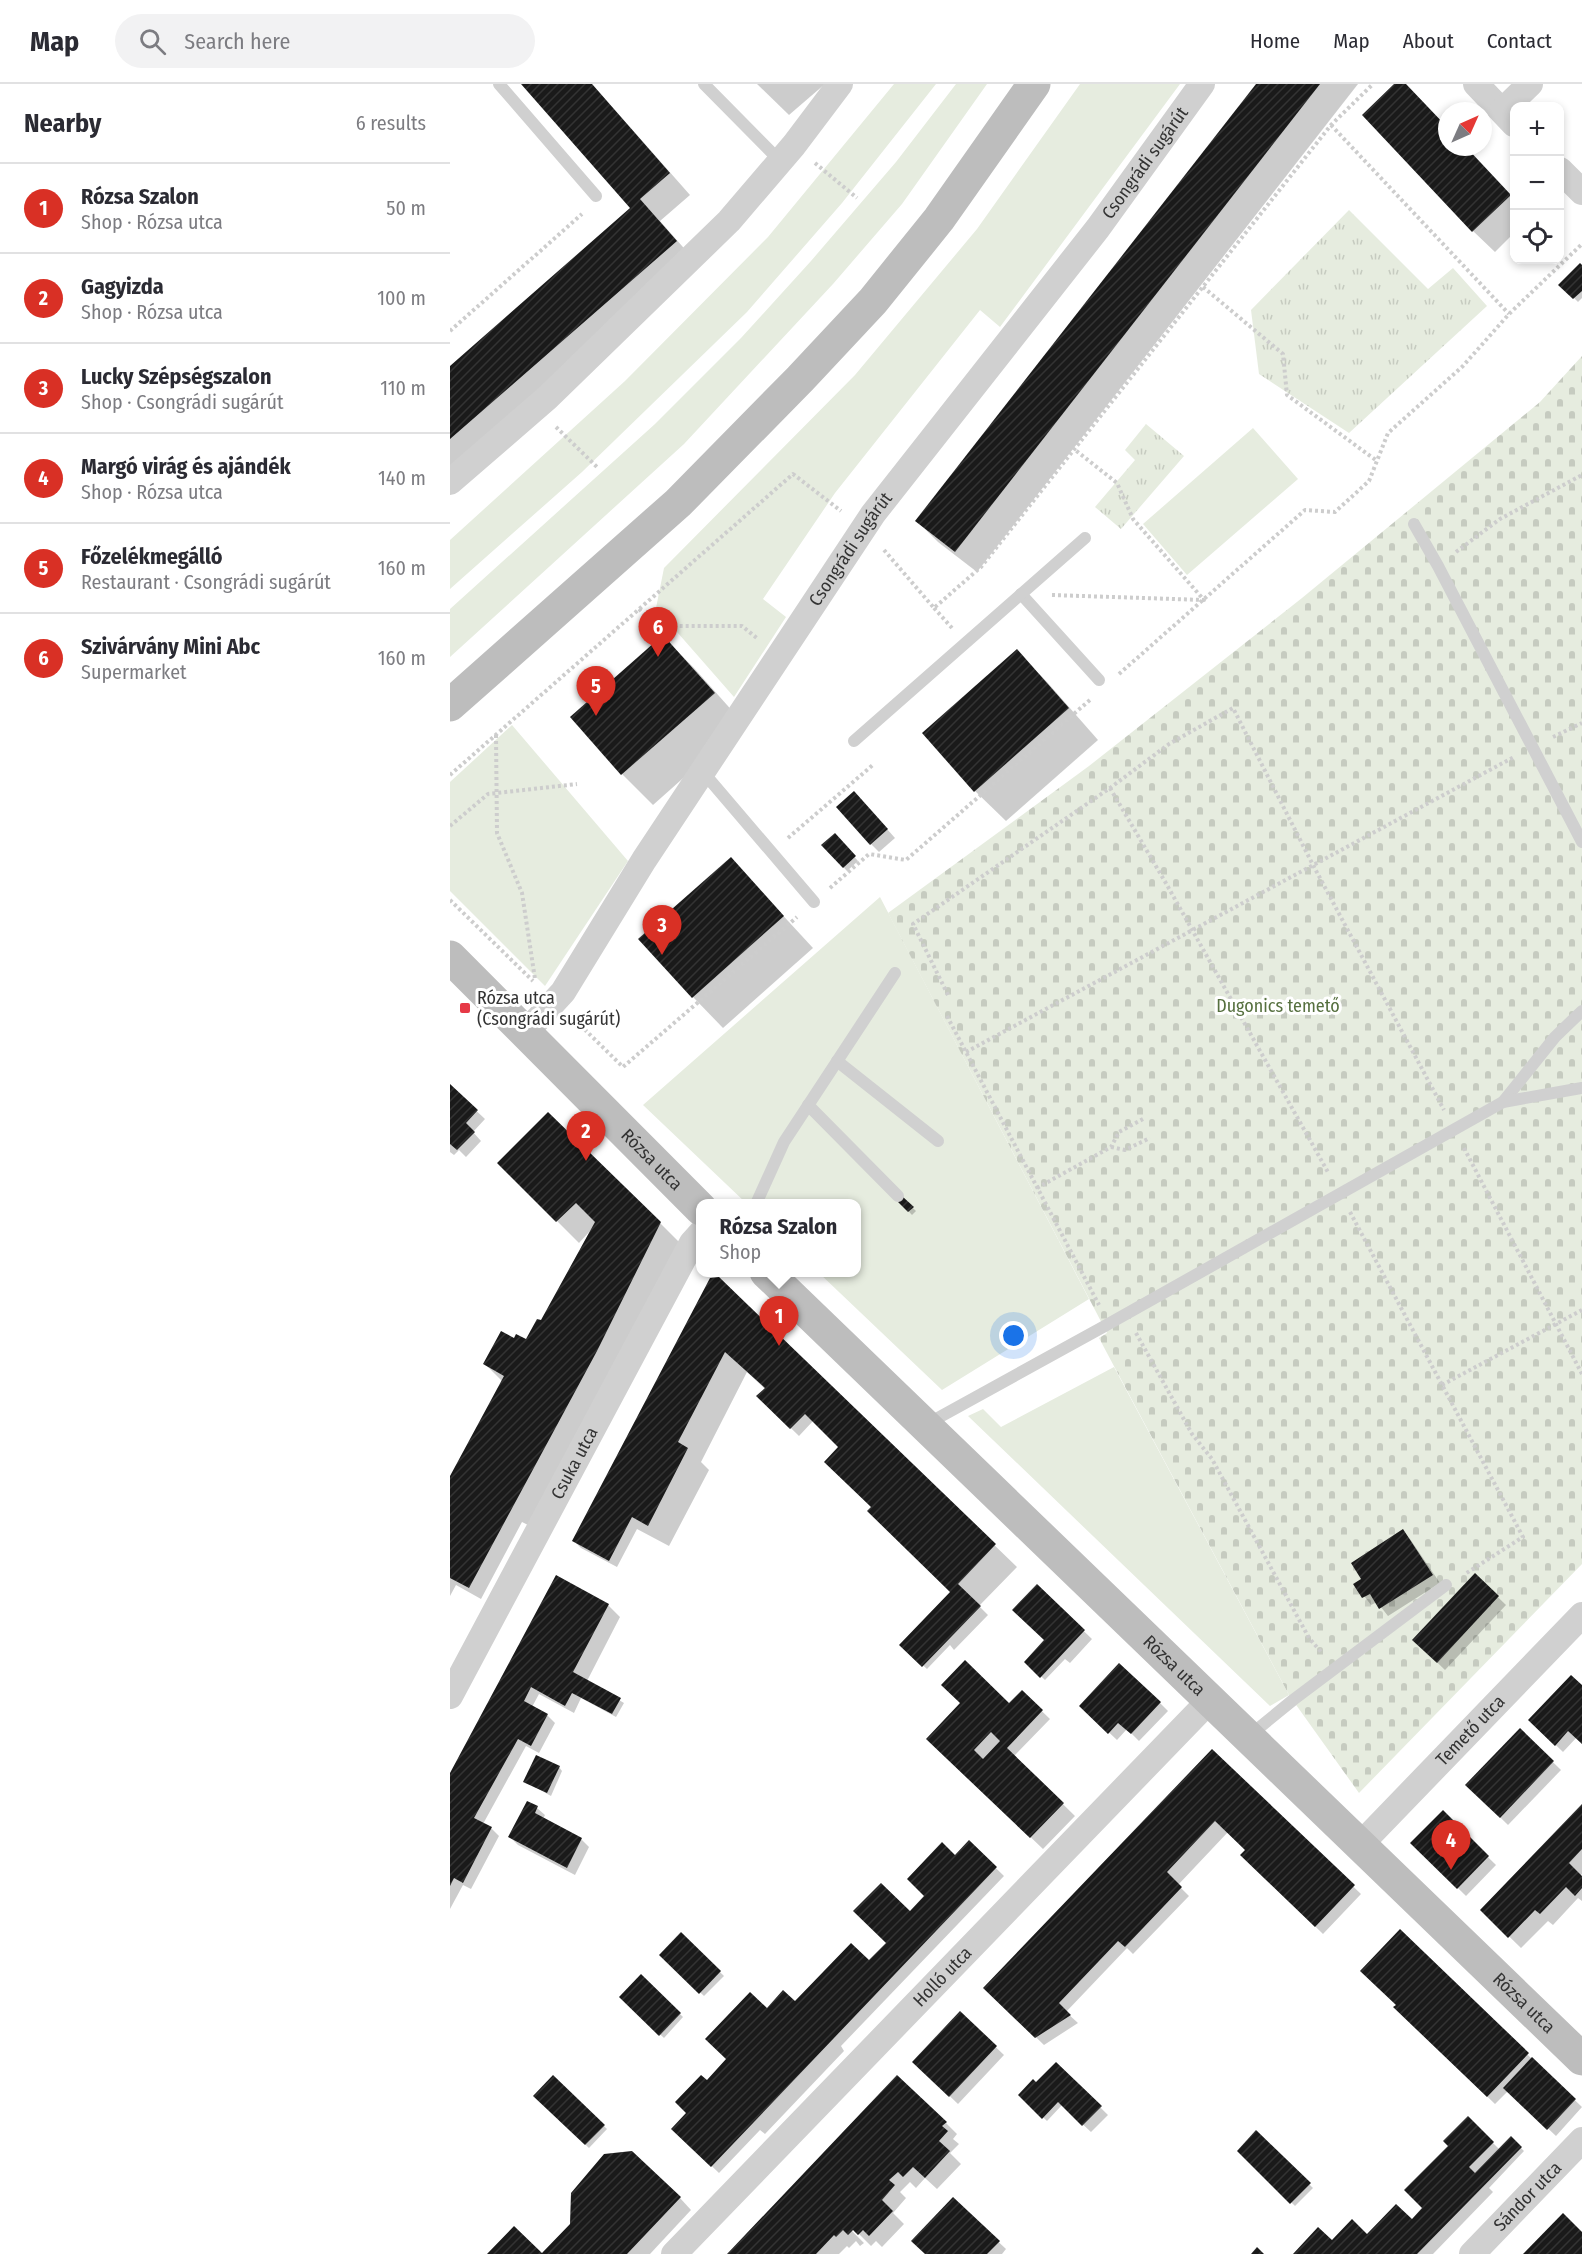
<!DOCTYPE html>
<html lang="en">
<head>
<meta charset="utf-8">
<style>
	:root { --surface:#fff; --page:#f2f2f3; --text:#2b2b33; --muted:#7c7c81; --line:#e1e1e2; --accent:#d93025 }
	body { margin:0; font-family:"Fira Sans Condensed",sans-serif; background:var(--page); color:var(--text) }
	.controls { position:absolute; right:18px; top:18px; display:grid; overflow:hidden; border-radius:12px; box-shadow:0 3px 9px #0003 }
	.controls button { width:54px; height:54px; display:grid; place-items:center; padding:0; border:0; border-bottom:2px solid var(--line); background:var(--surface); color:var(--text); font:30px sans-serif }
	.compass { position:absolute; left:988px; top:18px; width:54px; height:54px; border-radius:50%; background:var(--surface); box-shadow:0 3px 9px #0003; rotate:45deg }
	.you { position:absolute; left:564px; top:1252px; width:21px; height:21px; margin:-15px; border:4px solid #fff; border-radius:50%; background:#1a73e8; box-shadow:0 0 0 9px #1a73e833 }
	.badge { display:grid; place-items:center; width:39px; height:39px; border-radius:50%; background:var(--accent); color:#fff; font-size:20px; font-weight:700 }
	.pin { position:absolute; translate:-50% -50px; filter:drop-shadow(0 2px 3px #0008) }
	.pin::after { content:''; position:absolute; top:32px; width:21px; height:18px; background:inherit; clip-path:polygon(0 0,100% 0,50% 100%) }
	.popup { position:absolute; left:246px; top:1115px; width:165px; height:78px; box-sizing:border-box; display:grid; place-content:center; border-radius:12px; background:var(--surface); filter:drop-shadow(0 2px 4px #0005); font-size:20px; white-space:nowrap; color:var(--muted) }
	.popup b { font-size:22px; color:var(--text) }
	.popup::after { content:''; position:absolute; left:50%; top:100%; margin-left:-12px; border:12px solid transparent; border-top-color:var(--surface) }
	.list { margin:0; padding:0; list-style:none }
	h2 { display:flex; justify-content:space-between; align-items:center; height:78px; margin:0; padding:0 24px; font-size:26px }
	h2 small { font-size:20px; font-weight:400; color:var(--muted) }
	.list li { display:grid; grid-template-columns:39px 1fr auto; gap:18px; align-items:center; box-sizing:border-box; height:90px; padding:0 24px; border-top:2px solid var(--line) }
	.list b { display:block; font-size:22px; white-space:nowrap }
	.list p { margin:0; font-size:20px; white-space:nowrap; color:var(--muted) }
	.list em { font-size:20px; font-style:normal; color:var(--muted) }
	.icon { flex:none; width:33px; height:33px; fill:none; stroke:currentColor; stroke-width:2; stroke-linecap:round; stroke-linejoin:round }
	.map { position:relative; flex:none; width:1132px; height:2170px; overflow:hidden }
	header { display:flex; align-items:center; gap:36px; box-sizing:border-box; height:84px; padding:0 30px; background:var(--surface); border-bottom:2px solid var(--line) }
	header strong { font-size:28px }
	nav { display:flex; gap:33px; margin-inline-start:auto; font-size:21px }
	.search { width:420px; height:54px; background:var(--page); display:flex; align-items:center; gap:15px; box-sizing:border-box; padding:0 21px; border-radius:33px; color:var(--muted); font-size:22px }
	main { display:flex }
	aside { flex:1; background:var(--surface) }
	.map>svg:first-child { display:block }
</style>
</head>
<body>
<header>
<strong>Map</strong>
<div class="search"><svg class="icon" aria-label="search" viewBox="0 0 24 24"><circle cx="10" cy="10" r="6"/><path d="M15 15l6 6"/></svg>Search here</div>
<nav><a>Home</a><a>Map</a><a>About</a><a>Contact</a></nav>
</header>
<main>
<aside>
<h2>Nearby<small>6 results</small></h2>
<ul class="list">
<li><span class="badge">1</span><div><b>Rózsa Szalon</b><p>Shop · Rózsa utca</p></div><em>50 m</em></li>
<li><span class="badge">2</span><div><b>Gagyizda</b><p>Shop · Rózsa utca</p></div><em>100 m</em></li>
<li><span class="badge">3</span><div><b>Lucky Szépségszalon</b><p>Shop · Csongrádi sugárút</p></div><em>110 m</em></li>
<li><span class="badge">4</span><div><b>Margó virág és ajándék</b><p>Shop · Rózsa utca</p></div><em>140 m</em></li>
<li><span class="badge">5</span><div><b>Főzelékmegálló</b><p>Restaurant · Csongrádi sugárút</p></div><em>160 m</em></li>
<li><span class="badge">6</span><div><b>Szivárvány Mini Abc</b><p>Supermarket</p></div><em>160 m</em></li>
</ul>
</aside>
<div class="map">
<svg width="1132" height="2170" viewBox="0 0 1132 2170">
	<defs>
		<pattern id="cemetery-stones" width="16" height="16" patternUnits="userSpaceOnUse" patternTransform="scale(1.5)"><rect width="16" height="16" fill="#e6ecdf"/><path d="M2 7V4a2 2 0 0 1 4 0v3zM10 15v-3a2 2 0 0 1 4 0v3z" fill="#c6cbc0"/></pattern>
		<pattern id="park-tufts" width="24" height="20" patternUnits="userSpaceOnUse" patternTransform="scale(1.5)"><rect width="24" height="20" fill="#e6ecdf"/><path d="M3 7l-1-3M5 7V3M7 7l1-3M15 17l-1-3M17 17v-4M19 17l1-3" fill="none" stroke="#c6cbc0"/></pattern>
		<pattern id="building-hatch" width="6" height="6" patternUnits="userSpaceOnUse" patternTransform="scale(1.5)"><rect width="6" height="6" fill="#1a1a1a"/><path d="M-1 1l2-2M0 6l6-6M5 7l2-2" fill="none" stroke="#333"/></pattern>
	</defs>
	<rect width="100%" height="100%" fill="#fff"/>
	<!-- grass -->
	<g fill="#e6ecdf">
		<polygon points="444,0 486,0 392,119 297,228 132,388 0,505 0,456 175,297 318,153"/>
		<polygon points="506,0 537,0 452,120 383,200 234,360 0,573 0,525 205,340 291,254 361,177 446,78"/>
		<polygon points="630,0 730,0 550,243 530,226 385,409 313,515 336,533 284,613 206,524 214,484 405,291 527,145"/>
		<polygon points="803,344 848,395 737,491 693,440"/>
		<polygon points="62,641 178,777 95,902 0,807 0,698"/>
		<polygon points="430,813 639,1215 492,1306 369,1189 407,1188 407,1120 296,1119 193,1021"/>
		<polygon points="664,1283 839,1611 820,1622 518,1332 533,1325 551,1343"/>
	</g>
	<!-- cemetery -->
	<polygon fill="url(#cemetery-stones)" points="1132,272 1132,1480 909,1709 839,1611 649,1254 657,1249 438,829 639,682 852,514 1090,318"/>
	<!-- park -->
	<g fill="url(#park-tufts)">
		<polygon points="899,126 978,205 1003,184 1037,222 899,349 809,290 801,226"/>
		<polygon points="696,340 734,372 671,445 645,423 685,376 675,366"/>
	</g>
	<!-- shadow -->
	<g fill="#0003">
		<polygon points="73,0 142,0 240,111 210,137 247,179 0,395 0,284 182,124"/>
		<polygon points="307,0 375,0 339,31"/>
		<polygon points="808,0 908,0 527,488 488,458 467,437"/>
		<polygon points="947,0 955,0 997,44 997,63 1015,63 1064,115 1064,149 1045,168 1023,147"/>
		<polygon points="1130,181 1132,183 1132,214 1128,218 1111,201"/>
		<polygon points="213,553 244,584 294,640 203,721 172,690 122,634"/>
		<polygon points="567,567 597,598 648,656 556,737 525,707"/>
		<polygon points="412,717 445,754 429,768 421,760"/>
		<polygon points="385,751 408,777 397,787 373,761"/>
		<polygon points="281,775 363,864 273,944 243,913"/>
		<polygon points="0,1002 35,1035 23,1048 31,1057 16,1073 9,1066 4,1071 0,1068"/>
		<polygon points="49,1079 210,1139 232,1161 84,1444 72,1438 31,1515 6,1501 0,1512 0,1395 52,1297 35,1280 65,1256 76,1257 91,1238 140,1147 129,1159"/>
		<polygon points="453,1115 466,1127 462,1131 450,1118"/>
		<polygon points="268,1194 567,1483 529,1522 538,1531 504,1566 500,1561 477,1585 451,1561 502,1508 423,1423 390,1363 363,1337 349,1352 308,1312 315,1305 297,1288 251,1378 259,1386 219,1462 187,1445 167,1483 131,1464 123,1456"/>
		<polygon points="952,1447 960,1455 990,1499 938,1532 927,1518 921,1521 905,1500 913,1495"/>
		<polygon points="1025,1491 1056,1521 995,1586 964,1556"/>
		<polygon points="106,1493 158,1521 170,1533 137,1597 174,1619 166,1633 131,1614 124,1629 89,1610 82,1623 97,1631 105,1639 89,1669 76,1662 33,1740 41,1744 49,1752 21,1805 13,1801 0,1825 0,1692"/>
		<polygon points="587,1502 642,1555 620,1579 615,1575 595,1596 576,1578 596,1557"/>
		<polygon points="1121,1593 1132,1603 1132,1658 1127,1653 1113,1668 1080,1636"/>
		<polygon points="572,1608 600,1635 564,1672 625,1732 593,1765 490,1667 560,1621"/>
		<polygon points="710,1619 718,1627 689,1657 677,1645 667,1656 631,1622"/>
		<polygon points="1070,1646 1111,1686 1058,1741 1017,1701"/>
		<polygon points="762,1667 911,1810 873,1850 792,1771 797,1766 778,1748 728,1801 739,1812 683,1870 677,1864 616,1928 628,1939 594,1961 535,1904"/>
		<polygon points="109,1683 112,1687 101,1712 74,1697"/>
		<polygon points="1132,1722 1132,1790 1130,1792 1132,1794 1132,1817 1128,1814 1103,1841 1098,1837 1071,1864 1032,1826"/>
		<polygon points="87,1724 95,1731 93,1735 131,1755 139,1763 125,1791 68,1761 60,1753"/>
		<polygon points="993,1729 1046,1781 1016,1812 962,1759"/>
		<polygon points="519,1758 554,1792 391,1962 394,1967 315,2050 310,2046 269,2089 223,2045 272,2013 278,1975 317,1926 354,1928 419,1878 438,1859 460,1829 476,1812"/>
		<polygon points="231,1850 274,1892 254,1912 211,1871"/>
		<polygon points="191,1892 233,1933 214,1954 171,1913"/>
		<polygon points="1031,1926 1132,2023 1106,2052 1058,2007 1045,2020 957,1935"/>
		<polygon points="510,1929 554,1971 508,2020 464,1978"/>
		<polygon points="606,1980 658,2031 641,2048 612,2021 597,2037 570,2011 586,2000"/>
		<polygon points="103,1993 157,2045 139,2064 85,2012"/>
		<polygon points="1018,2034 1050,2066 1061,2054 1074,2067 1039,2104 1043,2108 983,2170 845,2170 882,2158 917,2153 962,2137 974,2124 1000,2062"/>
		<polygon points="496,2039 507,2050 503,2055 509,2060 500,2069 511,2080 487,2105 475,2094 466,2104 460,2098 450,2108 456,2114 443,2129 454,2140 432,2163 426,2157 421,2162 404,2145 402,2147 414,2159 410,2162 406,2157 399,2164 397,2162 389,2170 279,2170"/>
		<polygon points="806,2049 863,2104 845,2122 789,2067"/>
		<polygon points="230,2114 241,2126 200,2170 93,2170"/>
		<polygon points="503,2115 556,2165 552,2170 477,2170"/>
	</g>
	<!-- building -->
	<g fill="url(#building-hatch)" fill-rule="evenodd">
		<polygon points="71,0 142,0 220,89 190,115 227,157 0,355 0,282 180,124"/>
		<polygon points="806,0 870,0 505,468 465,437"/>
		<polygon points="944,0 956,0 997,43 997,63 1016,63 1061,111 1022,148 912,31"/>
		<polygon points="1130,179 1132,181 1132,207 1123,215 1108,201"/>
		<polygon points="213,551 265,609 171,691 120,633"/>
		<polygon points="567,565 619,624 524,708 472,649"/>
		<polygon points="404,707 438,745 420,761 386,723"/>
		<polygon points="385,749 406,772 393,784 371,761"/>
		<polygon points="281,773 334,832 242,914 188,855"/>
		<polygon points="0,1000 28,1026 16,1039 25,1048 7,1066 0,1060"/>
		<polygon points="98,1028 211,1138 147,1267 19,1504 0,1494 0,1392 54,1292 33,1280 51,1247 64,1254 66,1250 76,1255 87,1235 91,1236 145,1138 126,1119 106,1138 47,1079"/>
		<polygon points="453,1113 464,1123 458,1128 448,1118"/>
		<polygon points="269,1193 546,1460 508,1500 531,1522 472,1583 449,1561 500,1508 417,1427 421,1423 374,1378 388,1363 355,1330 340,1345 306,1312 315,1304 275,1268 228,1358 238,1364 198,1442 182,1433 159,1477 122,1457 260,1194"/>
		<polygon points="953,1445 983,1491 929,1525 920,1510 912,1514 903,1500 911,1495 901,1479"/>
		<polygon points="1025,1489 1049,1512 987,1579 962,1556"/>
		<polygon points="106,1491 159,1520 123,1588 171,1614 162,1630 122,1609 115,1622 81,1603 74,1617 98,1630 81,1662 68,1655 24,1734 42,1743 13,1799 4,1794 0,1802 0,1689"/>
		<polygon points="587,1500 635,1546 590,1594 574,1578 594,1556 562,1526"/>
		<path d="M515,1576L559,1619L572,1606L593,1626L557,1664L614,1719L580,1754L476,1655L510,1619L491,1601ZM541,1648L550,1657L533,1675L524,1666Z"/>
		<polygon points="669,1579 711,1618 681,1650 668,1639 658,1650 629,1622"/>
		<polygon points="1121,1591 1132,1601 1132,1660 1118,1647 1105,1662 1078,1636"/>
		<polygon points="1070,1644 1104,1677 1050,1734 1015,1701"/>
		<polygon points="762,1665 905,1801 865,1843 790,1771 795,1766 765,1737 717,1788 732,1803 675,1863 668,1857 609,1919 621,1931 585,1954 533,1904"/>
		<polygon points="86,1671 110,1682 97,1709 73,1698"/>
		<polygon points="77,1717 88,1722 85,1729 132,1754 117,1784 58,1753"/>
		<polygon points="1132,1720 1132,1765 1119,1779 1132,1792 1132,1804 1125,1812 1116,1803 1090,1830 1085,1826 1058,1854 1030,1826"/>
		<polygon points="993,1726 1039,1772 1007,1805 960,1759"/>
		<polygon points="519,1756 547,1783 261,2083 221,2045 236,2029 225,2018 251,1991 257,1996 276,1975 255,1955 300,1908 317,1924 333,1906 345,1917 401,1859 419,1876 436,1859 403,1827 431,1799 460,1827 474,1812 457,1795 492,1758 505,1771"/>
		<polygon points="950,1845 1079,1969 1037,2013 943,1923 946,1921 910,1887"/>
		<polygon points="231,1848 271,1887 249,1910 209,1871"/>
		<polygon points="191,1890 231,1929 209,1952 169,1913"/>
		<polygon points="510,1927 547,1962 499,2013 462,1978"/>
		<polygon points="1082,1973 1126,2015 1097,2046 1053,2004"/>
		<polygon points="606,1978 652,2022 632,2042 608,2018 592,2035 568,2011 583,1995 586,1998"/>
		<polygon points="103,1991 155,2041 135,2061 83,2012"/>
		<polygon points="447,1991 497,2038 492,2042 498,2047 489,2057 500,2067 475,2094 463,2083 453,2093 448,2088 439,2096 445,2101 432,2116 443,2127 419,2152 413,2146 408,2151 403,2146 398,2151 393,2146 386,2153 384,2151 366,2170 277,2170"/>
		<polygon points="1018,2032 1044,2058 1019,2083 1025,2089 1061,2052 1072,2063 967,2170 843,2170 868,2143 882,2156 902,2135 917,2150 946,2120 962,2135 972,2124 954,2106 998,2062 993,2057"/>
		<polygon points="806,2046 861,2099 840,2120 787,2067"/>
		<polygon points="182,2067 231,2113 177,2170 37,2170 64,2142 92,2169 120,2140 121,2109 154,2070"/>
		<polygon points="503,2113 550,2157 537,2170 475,2170 461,2157"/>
		<polygon points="1113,2129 1132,2148 1132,2170 1073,2170"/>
		<polygon points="807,2163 814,2170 801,2170"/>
	</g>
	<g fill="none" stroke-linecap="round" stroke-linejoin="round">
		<!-- path -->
		<g stroke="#cdcdcd" stroke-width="4" stroke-dasharray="3 3" stroke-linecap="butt">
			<polyline points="881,41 1059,230"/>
			<polyline points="365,79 407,114"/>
			<polyline points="753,203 833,270 837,311 927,377"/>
			<polyline points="0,247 132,130"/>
			<polyline points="106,343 148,384"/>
			<polyline points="434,466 484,524 531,483 881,41 923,0"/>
			<polyline points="1006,468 1050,435 1132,391"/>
			<polyline points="602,511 754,516 683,435 667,399 624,365"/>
			<polyline points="484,524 502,544"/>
			<polyline points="189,525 205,542 292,542 308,555"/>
			<polyline points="669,590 855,426 885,428 919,397 938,349 1013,282 1059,230 1132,160"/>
			<polyline points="46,651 47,749 72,809 85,895"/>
			<polyline points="1103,653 1132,639"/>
			<polyline points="0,691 343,390 391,427"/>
			<polyline points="660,704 717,801 879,1090"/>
			<polyline points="0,742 38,710 127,700"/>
			<polyline points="338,754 424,680"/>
			<polyline points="380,804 419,770 456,776 641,615"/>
			<polyline points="0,816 83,897"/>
			<polyline points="498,911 463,840 660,704 719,660 783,624 863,781 994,1026"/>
			<polyline points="497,932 649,1221"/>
			<polyline points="126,937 173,983 347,833"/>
			<polyline points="516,968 1064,673"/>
			<polyline points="661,1063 675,1066 700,1054"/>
			<polyline points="1014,1064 1132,1290"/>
			<polyline points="587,1104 661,1063 669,1048 693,1035"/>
			<polyline points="900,1128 1073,1453 1015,1490"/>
			<polyline points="686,1249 742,1350 762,1375 859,1554 872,1569"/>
			<polyline points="992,1301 1132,1226"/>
		</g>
		<!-- lane -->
		<g stroke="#d0d0d0" stroke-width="12">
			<polyline points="49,0 146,112"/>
			<polyline points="254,0 330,77"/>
			<polyline points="964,440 988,482 1132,758"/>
			<polyline points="571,510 649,596"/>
			<polyline points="404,657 635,454"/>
			<polyline points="253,688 364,818"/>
			<polyline points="387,977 488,1057"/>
			<polyline points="1053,1018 1105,953 1132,927"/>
			<polyline points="358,1021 448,1112"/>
			<polyline points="306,1120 334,1058 445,889"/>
			<polyline points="477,1340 653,1243 1053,1018 1132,1004"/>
			<polyline points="799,1652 843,1616 996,1501"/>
		</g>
		<!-- street -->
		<g stroke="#d0d0d0" stroke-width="26">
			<polyline points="1026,0 1064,40"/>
			<polyline points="1052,27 1080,0"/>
			<polyline points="1110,86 1132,108"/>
			<polyline points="0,398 97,314 279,137 344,61 390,0"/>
			<path id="s1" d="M75,949L113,908L194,776L423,430L648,144L752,0"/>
			<path id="s2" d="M0,1612L242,1159L251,1149"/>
			<path id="s3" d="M910,1761L1132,1531"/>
			<path id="s4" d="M224,2170L760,1616"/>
			<path id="s5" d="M1022,2170L1132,2056"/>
		</g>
		<!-- secondary -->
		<g stroke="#bdbdbd" stroke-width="33">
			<polyline points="0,621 228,419 350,295 423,217 489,135 584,0"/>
			<path id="s6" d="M0,873L251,1125"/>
			<path id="s7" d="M316,1188L1132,1975"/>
		</g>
	</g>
	<!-- markers -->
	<rect fill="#e63946" stroke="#fff" stroke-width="2" x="9" y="918" width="12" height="12" rx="3"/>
	<g text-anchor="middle" stroke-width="6" stroke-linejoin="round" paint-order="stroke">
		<!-- street labels -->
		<g font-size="18" fill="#333" stroke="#fff">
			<text dy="6" stroke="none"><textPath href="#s1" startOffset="1070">Csongrádi sugárút</textPath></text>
			<text dy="6" stroke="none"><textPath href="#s1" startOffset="584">Csongrádi sugárút</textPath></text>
			<text dy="6" stroke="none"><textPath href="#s6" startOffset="286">Rózsa utca</textPath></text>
			<text dy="6" stroke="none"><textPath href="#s2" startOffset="264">Csuka utca</textPath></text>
			<text dy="6" stroke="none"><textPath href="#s7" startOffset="567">Rózsa utca</textPath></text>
			<text dy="6" stroke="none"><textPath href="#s3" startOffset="159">Temető utca</textPath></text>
			<text dy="6" stroke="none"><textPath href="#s4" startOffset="386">Holló utca</textPath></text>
			<text dy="6" stroke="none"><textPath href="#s7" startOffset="1053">Rózsa utca</textPath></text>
			<text dy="6" stroke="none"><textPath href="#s5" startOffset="80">Sándor utca</textPath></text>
		</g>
		<!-- poi labels -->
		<g font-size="18" fill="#333" stroke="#fff" text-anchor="start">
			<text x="27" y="920">Rózsa utca<tspan x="27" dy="21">(Csongrádi sugárút)</tspan></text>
		</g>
		<!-- park labels -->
		<g font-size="18" fill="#56703f" stroke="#fff">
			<text x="828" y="928">Dugonics temető</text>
		</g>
	</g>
</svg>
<div class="controls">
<button>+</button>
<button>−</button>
<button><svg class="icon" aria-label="locate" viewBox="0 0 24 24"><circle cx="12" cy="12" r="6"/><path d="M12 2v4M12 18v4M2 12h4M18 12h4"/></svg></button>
</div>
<svg class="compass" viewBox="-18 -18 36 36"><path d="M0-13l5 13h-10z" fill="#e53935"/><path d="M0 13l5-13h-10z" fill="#7c7c81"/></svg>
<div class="you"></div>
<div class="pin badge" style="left:329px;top:1262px">1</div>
<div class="popup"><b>Rózsa Szalon</b>Shop</div>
<div class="pin badge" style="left:136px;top:1077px">2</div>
<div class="pin badge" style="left:212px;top:871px">3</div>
<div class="pin badge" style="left:1001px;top:1786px">4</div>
<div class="pin badge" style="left:146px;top:632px">5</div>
<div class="pin badge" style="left:208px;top:573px">6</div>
</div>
</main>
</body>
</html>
